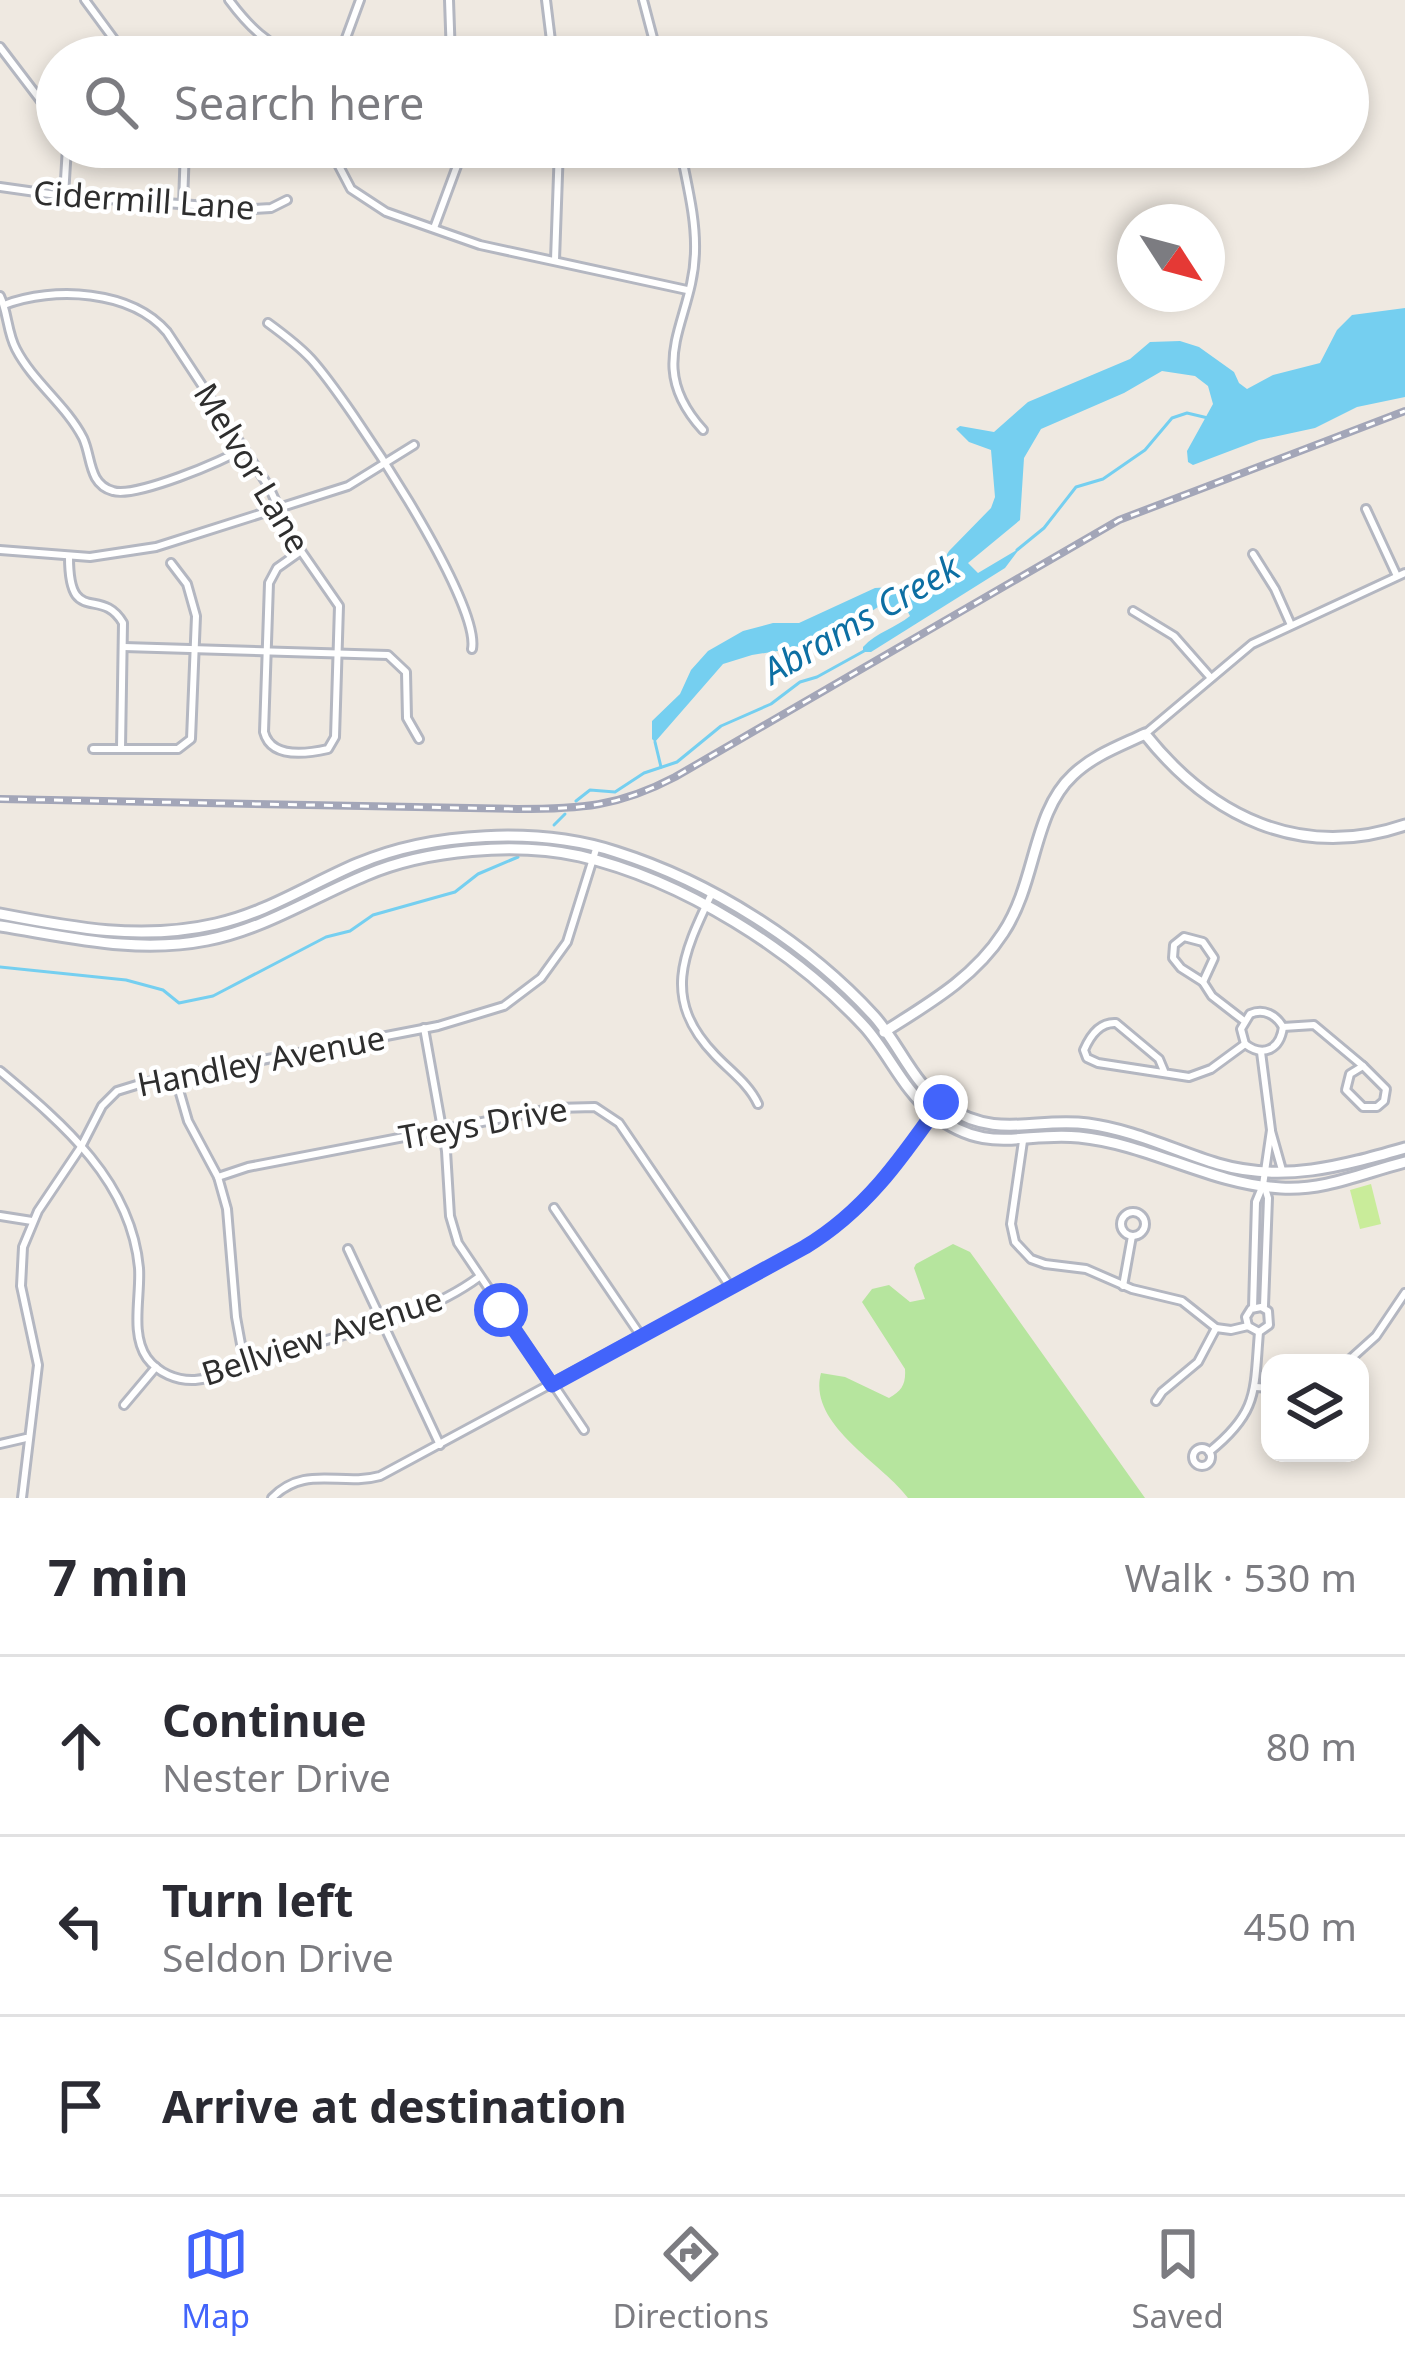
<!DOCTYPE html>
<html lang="en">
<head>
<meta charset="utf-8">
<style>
	:root { --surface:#fff; --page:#f7f7f7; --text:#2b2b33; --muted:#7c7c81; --line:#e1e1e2; --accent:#4264fb }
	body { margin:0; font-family:"Noto Sans",sans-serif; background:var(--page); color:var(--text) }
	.controls { position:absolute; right:36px; bottom:36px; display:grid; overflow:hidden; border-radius:24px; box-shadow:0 6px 18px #0003 }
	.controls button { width:108px; height:108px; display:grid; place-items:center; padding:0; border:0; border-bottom:3px solid var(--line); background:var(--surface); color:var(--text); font:60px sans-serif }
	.compass { position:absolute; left:1117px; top:204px; width:108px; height:108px; border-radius:50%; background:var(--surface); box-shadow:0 6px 18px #0003; rotate:126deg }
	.stop { position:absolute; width:36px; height:36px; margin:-27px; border:9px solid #4264fb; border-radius:50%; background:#fff }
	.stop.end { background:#4264fb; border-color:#fff; box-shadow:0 3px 12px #0008 }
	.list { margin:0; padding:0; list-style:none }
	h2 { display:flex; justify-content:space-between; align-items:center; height:156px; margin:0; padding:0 48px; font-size:51px }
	h2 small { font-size:39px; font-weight:400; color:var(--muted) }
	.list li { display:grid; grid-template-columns:78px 1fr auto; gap:36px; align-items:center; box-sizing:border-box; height:180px; padding:0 48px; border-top:3px solid var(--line) }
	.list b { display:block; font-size:45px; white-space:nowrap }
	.list p { margin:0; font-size:39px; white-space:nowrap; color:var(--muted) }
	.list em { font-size:39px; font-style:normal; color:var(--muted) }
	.icon { flex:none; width:66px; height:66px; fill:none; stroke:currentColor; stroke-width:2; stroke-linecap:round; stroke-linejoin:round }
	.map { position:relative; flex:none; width:1405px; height:1498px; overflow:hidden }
	.search { position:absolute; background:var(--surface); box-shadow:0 6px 18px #0003; left:36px; right:36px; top:36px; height:132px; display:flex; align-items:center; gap:30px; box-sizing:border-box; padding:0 42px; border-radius:66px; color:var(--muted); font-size:45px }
	.sheet { height:696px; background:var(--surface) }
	nav { display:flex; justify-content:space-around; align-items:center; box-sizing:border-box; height:168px; border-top:3px solid var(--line); background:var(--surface); font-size:33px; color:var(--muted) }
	nav a { display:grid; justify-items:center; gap:6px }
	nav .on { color:var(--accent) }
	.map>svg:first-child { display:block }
</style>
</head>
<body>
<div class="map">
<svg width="1405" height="1498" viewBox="0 0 1405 1498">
	<rect width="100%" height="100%" fill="#efe9e1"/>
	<!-- green -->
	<path fill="#b6e59e" d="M953,1244L970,1252L978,1263L1145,1498H908C883,1463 807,1425 821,1373L845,1377L889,1398C902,1391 906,1384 905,1369L862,1302L872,1289L889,1285L910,1302L925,1299L914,1268L916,1264Z"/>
	<!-- pitch -->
	<polygon fill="#c9ec9a" points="1371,1184 1381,1224 1360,1229 1350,1190"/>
	<!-- water -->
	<path fill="#75cff0" d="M1405,308V397L1357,407L1315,428L1259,440L1193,465L1188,462L1187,451L1213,404L1208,386L1195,376L1162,371L1124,393L1041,429L1024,458L1020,520L968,563L978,573L1020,548L1005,568L871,652H863V647C877,632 895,628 910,616L907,610L881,605L822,644L752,655L723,664L655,742L652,739V721L680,694L691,670L708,651L743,631L773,623H799L875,588L893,587L918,593L927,587L949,551L991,508L995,497L991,450L969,442L956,429L960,426L994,432L1028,402L1130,359L1150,342L1180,341L1199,347L1234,372L1239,383L1247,389L1273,375L1320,363L1337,330L1352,315Z"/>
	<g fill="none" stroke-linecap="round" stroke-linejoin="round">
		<!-- stream -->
		<g stroke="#75cff0" stroke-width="3">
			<polyline points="1017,550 1044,528 1076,487 1103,479 1145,450 1172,418 1187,413 1208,418"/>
			<polyline points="655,742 661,767"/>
			<polyline points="576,801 590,790 615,792 644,773 677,762 721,726 771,704 800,682 817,677 864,651"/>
			<polyline points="554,825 565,814"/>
			<polyline points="0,967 126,980 163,990 179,1003 213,996 326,937 350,931 373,915 455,892 478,874 518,857"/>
		</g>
		<!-- street casing -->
		<g stroke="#b4b7c1" stroke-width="12">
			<g id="street">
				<polyline points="85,0 127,57"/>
				<path d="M229,0C249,27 267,44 298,57"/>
				<polyline points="449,0 451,57"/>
				<polyline points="546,0 553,57"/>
				<polyline points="643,0 658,57"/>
				<polyline points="0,47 57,122"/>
				<polyline points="339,57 360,0"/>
				<polyline points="329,147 351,189 386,212 480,245 687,290"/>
				<path d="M680,147C686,181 696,216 695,251C694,321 642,363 703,430"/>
				<polyline points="0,187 64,196 252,209 271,208 287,200"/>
				<polyline points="64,196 67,147"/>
				<polyline points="183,204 185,147"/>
				<polyline points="434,228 464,147"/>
				<polyline points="555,260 559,147"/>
				<path d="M0,296C8,313 7,332 16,349C33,382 66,405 83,438C92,457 88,484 113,491C135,498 224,461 244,448"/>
				<path d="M4,305C54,286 131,290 167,332L269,487L294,541L339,606L335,737L328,749C306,754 271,759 264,732L269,583L277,568L301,551"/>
				<path d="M268,323C283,334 298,345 311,359C348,400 481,601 472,649"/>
				<polyline points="1366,509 1397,576"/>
				<polyline points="0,550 90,557 156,547 348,486 414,445"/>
				<polyline points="1253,554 1275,589 1291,625"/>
				<path d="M69,557C69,628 101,585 123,623L121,748"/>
				<polyline points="1133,611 1174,636 1211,678"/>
				<polyline points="124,647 388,655 406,672 407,718 419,739"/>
				<polyline points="1145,734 1252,644 1405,573"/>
				<polyline points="93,749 178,749 191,739 196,616 187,584 171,563"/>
				<path d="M712,893C683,954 661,999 715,1055C730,1071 749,1084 758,1104"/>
				<polygon points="1184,937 1203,942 1214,958 1203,982 1181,968 1173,958 1174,945"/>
				<polyline points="1203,982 1212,996 1243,1020"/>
				<polyline points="1283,1027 1314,1025 1363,1066"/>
				<polyline points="424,1028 446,1151 450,1216 458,1243 584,1430"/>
				<path d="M1245,1044L1241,1029L1250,1014C1264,1008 1276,1015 1283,1027"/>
				<path d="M1245,1044C1264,1058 1280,1049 1283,1027"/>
				<polygon points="1363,1066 1386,1089 1384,1101 1377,1107 1363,1107 1346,1090 1350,1074"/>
				<path d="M0,1071C63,1124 131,1181 139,1268C141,1296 130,1334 147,1358C158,1373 177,1381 195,1380C224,1377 255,1362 283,1353C348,1332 424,1318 479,1277"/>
				<path d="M1164,1071L1159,1059L1116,1023C1100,1022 1090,1036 1084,1050L1087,1058L1098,1063L1189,1077L1211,1069L1245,1044"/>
				<polyline points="175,1076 188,1121 218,1177 227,1209 236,1317 245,1366"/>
				<polyline points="1271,1131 1282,1170"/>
				<polyline points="1023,1141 1011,1224 1015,1242 1031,1259 1045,1264 1086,1269 1132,1289 1182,1301 1216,1328 1231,1330 1248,1326 1259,1332"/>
				<polyline points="218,1177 248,1167 555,1108 595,1107 619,1123 731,1288"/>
				<polyline points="554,1208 641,1336"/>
				<circle cx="1133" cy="1224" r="12"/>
				<polyline points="0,1216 32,1221"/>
				<polyline points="348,1249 440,1445"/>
				<polyline points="1123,1286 1132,1236"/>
				<polyline points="1264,1306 1268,1198 1265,1188"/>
				<polyline points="1253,1308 1256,1202 1263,1185 1271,1130 1261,1052"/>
				<polyline points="1346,1363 1376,1336 1405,1293"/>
				<polyline points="1256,1387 1270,1388"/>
				<polyline points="1156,1401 1162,1392 1198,1362 1216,1328"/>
				<polyline points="124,1405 156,1367"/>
				<polyline points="0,1444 26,1438"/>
				<circle cx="1202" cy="1457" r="9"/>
				<path d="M1209,1452C1259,1412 1254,1391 1259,1332L1269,1325L1268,1311L1261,1307L1251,1309L1246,1317L1248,1326"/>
				<polyline points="22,1498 38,1365 21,1286 23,1247 38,1211 81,1147 102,1106 117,1091 143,1083 438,1026 504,1006 541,978 567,942 597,846"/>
				<path d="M272,1498C305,1464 341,1487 380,1476L805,1247C864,1210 901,1159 941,1103"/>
			</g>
		</g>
		<!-- secondary casing -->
		<g stroke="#b4b7c1" stroke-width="15">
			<g id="secondary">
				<path d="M0,914C73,928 142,941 216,924C266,913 310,884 357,864C432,832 539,827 616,852C711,882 806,942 874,1016C900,1045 913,1085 947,1107C998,1140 1036,1117 1088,1124C1134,1130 1175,1151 1218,1164C1283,1183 1342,1166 1405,1148"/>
				<path d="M0,926C70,937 136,954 207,940C264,929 313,897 366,875C427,849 516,842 580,856C683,880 794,950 865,1027C889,1054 903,1089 932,1113C988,1157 1022,1131 1079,1137C1149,1144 1210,1184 1281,1188C1324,1191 1365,1172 1405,1162"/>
				<path d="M884,1032C928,1004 974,978 1003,933C1037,882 1032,813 1073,775C1094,755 1120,746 1145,734C1210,816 1300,861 1405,825"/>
			</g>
		</g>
		<!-- street -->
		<use href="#street" stroke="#fff" stroke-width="6"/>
		<!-- secondary -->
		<use href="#secondary" stroke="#fff" stroke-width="9"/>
		<!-- rail casing -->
		<g stroke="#a3a6b8" stroke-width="8">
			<path id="rail" d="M0,799L517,809C580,809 618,807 675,777L1119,520L1405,411"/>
		</g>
		<!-- rail -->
		<use href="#rail" stroke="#fff" stroke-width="3" stroke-dasharray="9" stroke-linecap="butt"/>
	</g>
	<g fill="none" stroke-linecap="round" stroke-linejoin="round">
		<!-- route -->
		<path stroke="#4264fb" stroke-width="15" d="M501,1310L552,1385L805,1247C865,1211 901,1159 941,1102"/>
	</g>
	<g text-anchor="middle" stroke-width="9" stroke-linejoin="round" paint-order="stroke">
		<!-- street labels -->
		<g font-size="33" fill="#2e2e2e" stroke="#fff">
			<text transform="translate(144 200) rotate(4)" y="12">Cidermill Lane</text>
			<text transform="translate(252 468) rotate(59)" y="12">Melvor Lane</text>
			<text transform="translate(261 1061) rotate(-11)" y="12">Handley Avenue</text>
			<text transform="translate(483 1123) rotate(-10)" y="12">Treys Drive</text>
			<text transform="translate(322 1336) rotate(-18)" y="12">Bellview Avenue</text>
		</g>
		<!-- water labels -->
		<g font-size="36" font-style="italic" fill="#0d6fa3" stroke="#fff">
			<text transform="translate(861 619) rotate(-30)" y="13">Abrams Creek</text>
		</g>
	</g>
</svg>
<div class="controls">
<button><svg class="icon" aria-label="layers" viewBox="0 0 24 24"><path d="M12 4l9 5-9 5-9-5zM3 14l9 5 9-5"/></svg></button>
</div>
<svg class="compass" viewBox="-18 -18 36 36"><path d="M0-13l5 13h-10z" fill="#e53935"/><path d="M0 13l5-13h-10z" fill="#7c7c81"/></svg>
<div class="stop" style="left:501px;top:1310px"></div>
<div class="stop end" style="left:941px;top:1102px"></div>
<div class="search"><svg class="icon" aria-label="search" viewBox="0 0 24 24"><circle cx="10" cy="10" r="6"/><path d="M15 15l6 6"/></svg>Search here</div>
</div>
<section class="sheet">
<h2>7 min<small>Walk · 530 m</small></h2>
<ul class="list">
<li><svg class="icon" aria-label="ahead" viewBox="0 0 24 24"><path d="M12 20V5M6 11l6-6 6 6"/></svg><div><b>Continue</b><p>Nester Drive</p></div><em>80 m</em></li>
<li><svg class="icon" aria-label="left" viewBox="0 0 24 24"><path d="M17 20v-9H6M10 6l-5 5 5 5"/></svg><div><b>Turn left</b><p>Seldon Drive</p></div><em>450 m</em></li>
<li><svg class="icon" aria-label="arrive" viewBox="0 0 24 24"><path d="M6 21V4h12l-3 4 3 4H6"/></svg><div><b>Arrive at destination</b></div></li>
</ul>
</section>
<nav>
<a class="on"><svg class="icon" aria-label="map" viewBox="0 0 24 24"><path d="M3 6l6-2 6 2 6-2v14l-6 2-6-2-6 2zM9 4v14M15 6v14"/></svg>Map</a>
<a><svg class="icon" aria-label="directions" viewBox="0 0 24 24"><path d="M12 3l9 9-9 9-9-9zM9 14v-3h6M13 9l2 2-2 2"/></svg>Directions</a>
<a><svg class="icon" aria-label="saved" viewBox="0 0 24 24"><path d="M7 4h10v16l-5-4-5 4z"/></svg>Saved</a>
</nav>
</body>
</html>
